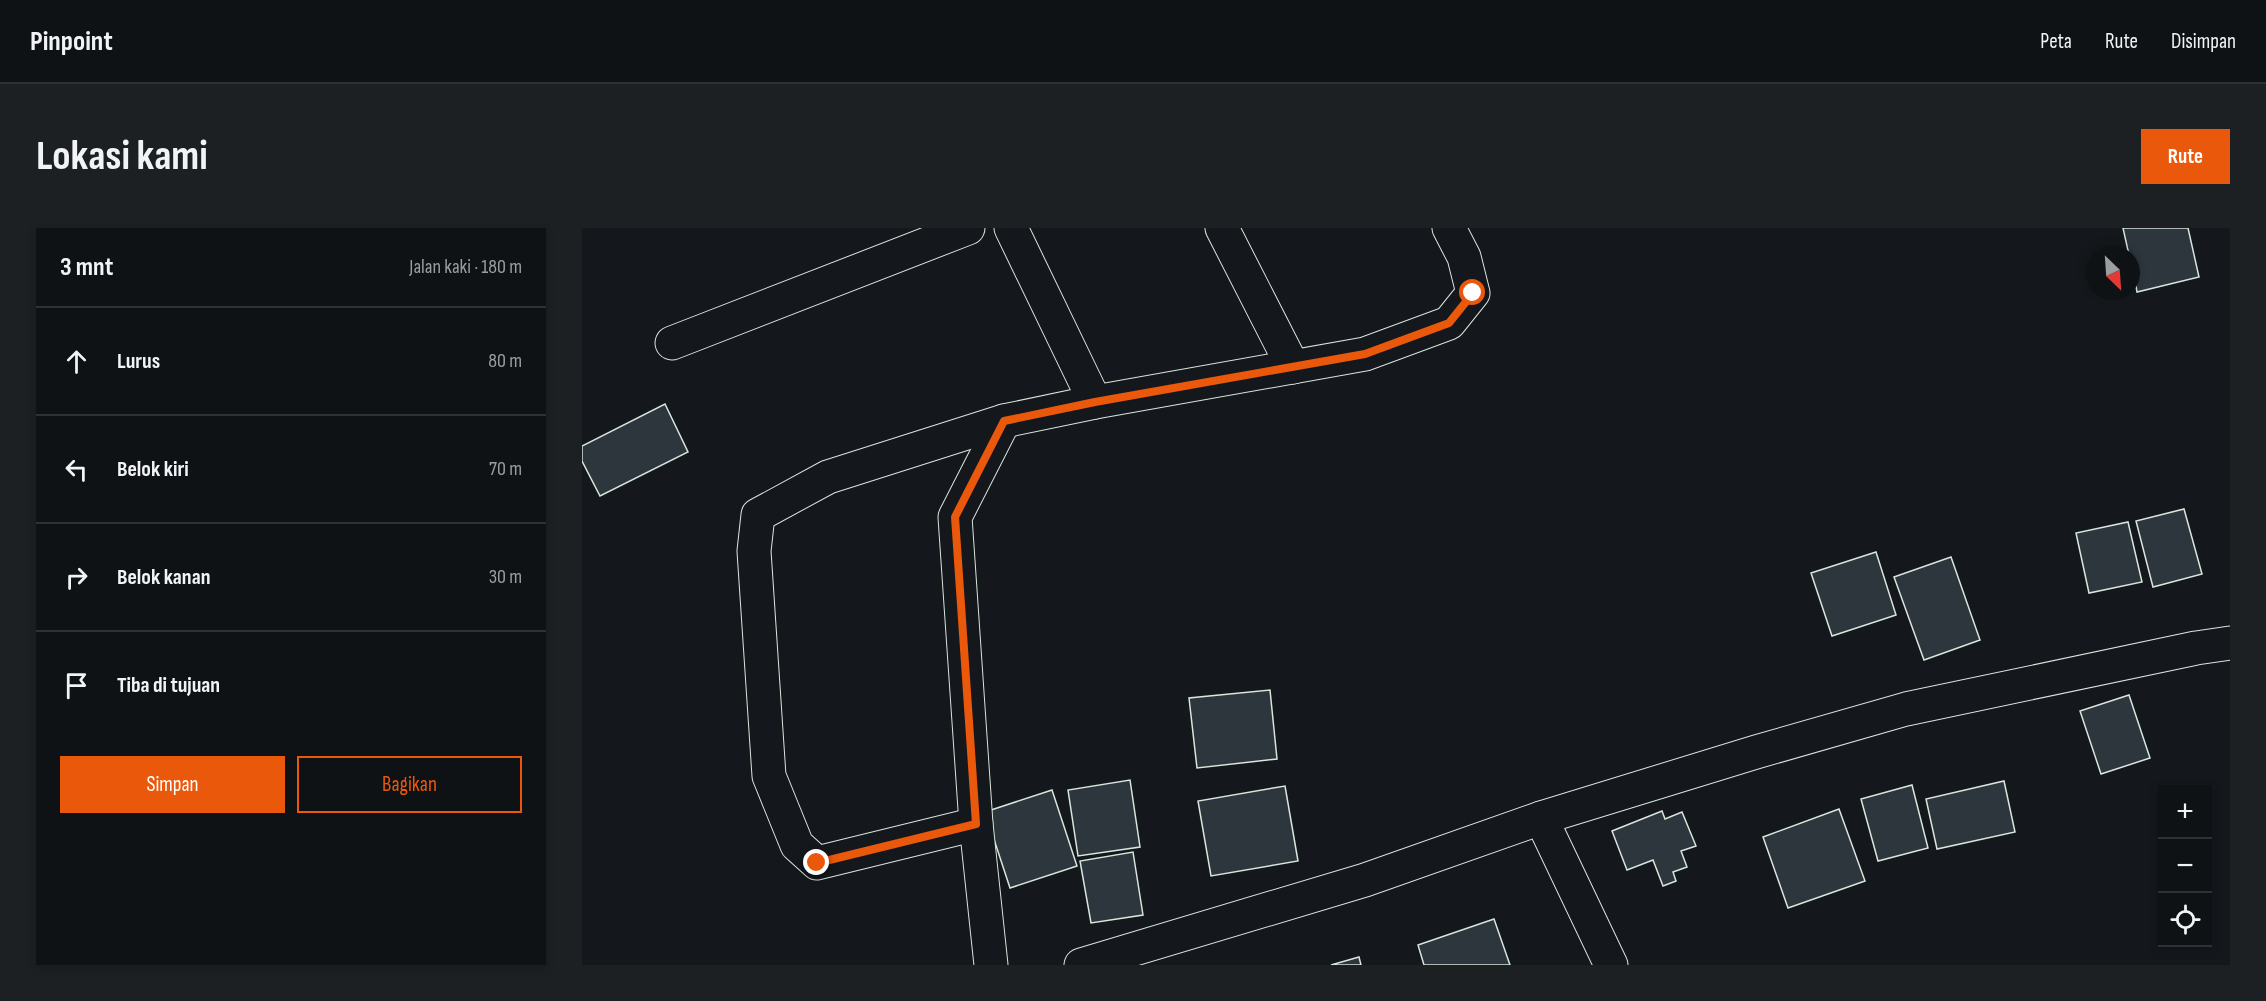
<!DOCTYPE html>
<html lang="id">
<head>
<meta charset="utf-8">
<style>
	:root { --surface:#0f1215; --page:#1d2022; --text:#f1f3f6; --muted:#9b9ea0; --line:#2f3234; --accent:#ea580c }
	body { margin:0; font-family:"Sofia Sans Condensed",sans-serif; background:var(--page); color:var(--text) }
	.controls { position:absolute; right:18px; bottom:18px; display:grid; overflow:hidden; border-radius:0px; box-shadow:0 3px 9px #0003 }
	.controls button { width:54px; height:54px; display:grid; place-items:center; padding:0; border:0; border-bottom:2px solid var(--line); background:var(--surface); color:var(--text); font:30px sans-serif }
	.compass { position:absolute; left:1504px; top:18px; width:54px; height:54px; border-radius:50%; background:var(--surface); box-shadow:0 3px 9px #0003; rotate:155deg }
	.stop { position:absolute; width:18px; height:18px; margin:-14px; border:4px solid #ea580c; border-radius:50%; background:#fff }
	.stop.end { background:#ea580c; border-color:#fff; box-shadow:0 2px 6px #0008 }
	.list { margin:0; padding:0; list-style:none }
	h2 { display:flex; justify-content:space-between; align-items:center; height:78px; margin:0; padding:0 24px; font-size:26px }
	h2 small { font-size:20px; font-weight:400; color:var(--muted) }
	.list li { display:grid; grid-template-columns:39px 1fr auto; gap:18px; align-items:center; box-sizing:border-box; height:108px; padding:0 24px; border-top:2px solid var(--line) }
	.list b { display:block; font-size:22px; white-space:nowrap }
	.list em { font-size:20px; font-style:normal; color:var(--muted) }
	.actions { display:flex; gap:12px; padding:18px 24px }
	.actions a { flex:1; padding:14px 0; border:2px solid var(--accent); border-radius:0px; text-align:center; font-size:21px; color:var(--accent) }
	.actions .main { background:var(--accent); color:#fff }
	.icon { flex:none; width:33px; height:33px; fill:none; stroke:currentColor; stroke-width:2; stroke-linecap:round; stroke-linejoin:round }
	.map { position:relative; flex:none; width:1648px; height:737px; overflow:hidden; border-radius:0px }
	header { display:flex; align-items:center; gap:36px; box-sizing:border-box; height:84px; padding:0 30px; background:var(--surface); border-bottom:2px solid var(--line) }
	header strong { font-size:28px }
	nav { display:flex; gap:33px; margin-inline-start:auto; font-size:21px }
	.intro { display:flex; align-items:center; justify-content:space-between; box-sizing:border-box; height:144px; padding:0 36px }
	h1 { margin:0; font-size:42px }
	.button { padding:15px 27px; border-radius:0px; background:var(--accent); color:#fff; font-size:21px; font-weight:700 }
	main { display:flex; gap:36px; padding:0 36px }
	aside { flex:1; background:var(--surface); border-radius:0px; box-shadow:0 3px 9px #0003 }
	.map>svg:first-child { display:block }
</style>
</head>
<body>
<header>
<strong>Pinpoint</strong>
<nav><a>Peta</a><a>Rute</a><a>Disimpan</a></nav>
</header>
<div class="intro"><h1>Lokasi kami</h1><a class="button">Rute</a></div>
<main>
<aside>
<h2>3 mnt<small>Jalan kaki · 180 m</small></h2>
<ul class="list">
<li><svg class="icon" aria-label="ahead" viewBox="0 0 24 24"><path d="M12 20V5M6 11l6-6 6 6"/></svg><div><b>Lurus</b></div><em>80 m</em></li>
<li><svg class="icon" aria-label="left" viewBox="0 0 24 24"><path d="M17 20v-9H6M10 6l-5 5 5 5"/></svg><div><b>Belok kiri</b></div><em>70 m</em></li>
<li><svg class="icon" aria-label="right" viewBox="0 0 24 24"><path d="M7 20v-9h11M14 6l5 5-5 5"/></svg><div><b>Belok kanan</b></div><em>30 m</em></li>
<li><svg class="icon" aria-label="arrive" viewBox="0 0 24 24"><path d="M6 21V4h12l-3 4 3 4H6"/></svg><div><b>Tiba di tujuan</b></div></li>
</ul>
<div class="actions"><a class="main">Simpan</a><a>Bagikan</a></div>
</aside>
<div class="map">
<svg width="1648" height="737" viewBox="0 0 1648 737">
	<rect width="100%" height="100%" fill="#14181c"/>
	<!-- building -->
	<g fill="#2c363c" stroke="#d8e6dc" stroke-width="1.5">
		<polygon points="1541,0 1606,0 1617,49 1555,64 1549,27 1547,27"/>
		<polygon points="83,176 106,224 18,268 0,233 0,218"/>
		<polygon points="1602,281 1620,346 1571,359 1554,293"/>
		<polygon points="1546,294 1560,354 1507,365 1494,305"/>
		<polygon points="1294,324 1314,387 1250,408 1229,345"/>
		<polygon points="1369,329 1398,412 1342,432 1312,349"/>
		<polygon points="688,462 695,531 615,540 607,470"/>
		<polygon points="1547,467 1568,530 1519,546 1498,483"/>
		<polygon points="548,552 558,619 496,628 486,562"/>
		<polygon points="1422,553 1433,604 1355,621 1344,571"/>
		<polygon points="1330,557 1346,620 1296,633 1279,571"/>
		<polygon points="703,558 716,633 629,648 616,573"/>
		<polygon points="470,562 495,638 428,660 403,584"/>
		<polygon points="1257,581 1283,653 1206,680 1181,609"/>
		<polygon points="1080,583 1083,591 1100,584 1114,618 1099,623 1105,639 1091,644 1094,653 1081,658 1071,632 1045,642 1030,603"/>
		<polygon points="551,624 561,687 509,695 498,633"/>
		<polygon points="912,691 928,737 842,737 836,717"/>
		<polygon points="777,729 779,737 749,737"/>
	</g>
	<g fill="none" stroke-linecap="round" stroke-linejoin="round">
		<!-- minor casing -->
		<g stroke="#d8e6dc" stroke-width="35">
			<g id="minor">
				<polyline points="429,0 513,174"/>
				<polyline points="640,0 711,139"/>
				<polyline points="90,115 386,0"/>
				<polyline points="959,590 1029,737"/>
				<polyline points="394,596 235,635 215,617 187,548 172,323 176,287 246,249 422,193"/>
				<polyline points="409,737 394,596 373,289 422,193 513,174 783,126 867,95 891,65 882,29 867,0"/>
			</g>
		</g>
		<!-- secondary casing -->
		<g stroke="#d8e6dc" stroke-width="35">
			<polyline id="secondary" points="499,737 783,652 959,590 1174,524 1324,481 1614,420 1648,415"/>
		</g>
		<!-- minor -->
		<use href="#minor" stroke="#14181c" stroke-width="33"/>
		<!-- secondary -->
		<use href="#secondary" stroke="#14181c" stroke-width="33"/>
	</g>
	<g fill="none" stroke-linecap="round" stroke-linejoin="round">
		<!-- route -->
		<polyline stroke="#ea580c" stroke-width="8" points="235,635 394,596 373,289 422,193 513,174 783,126 867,95 891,65"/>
	</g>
</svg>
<div class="controls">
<button>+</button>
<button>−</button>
<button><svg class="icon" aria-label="locate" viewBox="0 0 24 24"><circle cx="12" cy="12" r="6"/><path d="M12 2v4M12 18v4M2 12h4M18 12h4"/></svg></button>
</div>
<svg class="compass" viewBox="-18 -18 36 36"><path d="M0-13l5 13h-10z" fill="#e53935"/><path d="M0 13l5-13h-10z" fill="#9b9ea0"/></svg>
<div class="stop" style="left:891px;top:65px"></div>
<div class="stop end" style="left:235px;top:635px"></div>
</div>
</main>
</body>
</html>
